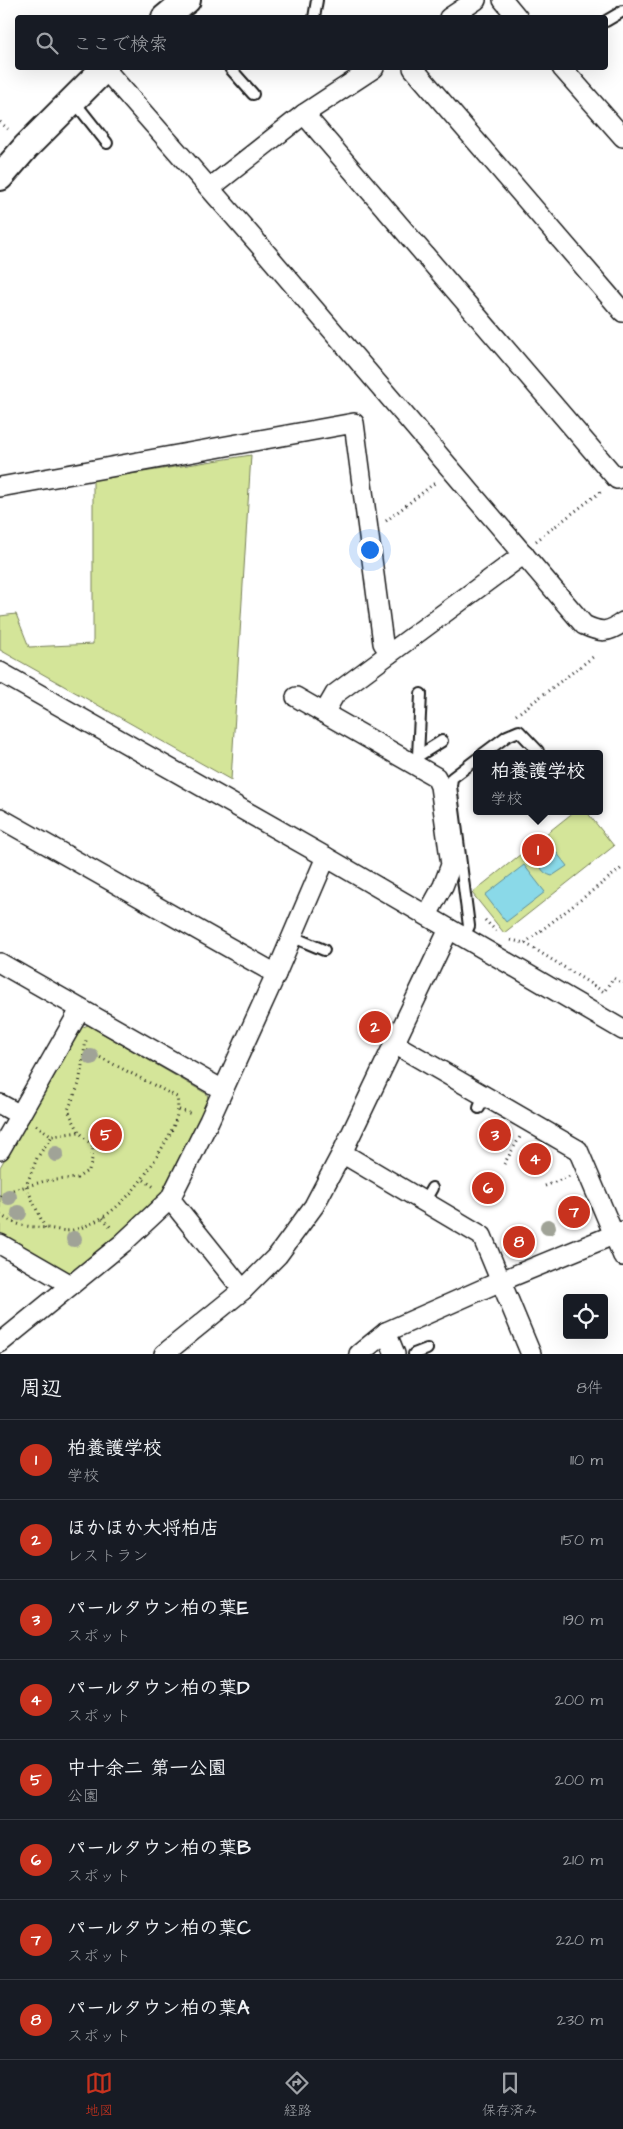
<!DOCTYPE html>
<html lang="ja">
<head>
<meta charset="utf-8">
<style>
	:root { --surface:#171b24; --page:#20242c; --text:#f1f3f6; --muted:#9ea1a6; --line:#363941; --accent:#c8321e }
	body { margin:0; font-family:"Architects Daughter","Klee One",sans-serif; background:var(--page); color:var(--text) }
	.controls { position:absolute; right:15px; bottom:15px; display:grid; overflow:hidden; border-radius:5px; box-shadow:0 5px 20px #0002 }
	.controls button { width:45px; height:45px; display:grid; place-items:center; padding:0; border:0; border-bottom:1px solid var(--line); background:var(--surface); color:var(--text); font:25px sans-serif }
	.you { position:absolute; left:369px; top:549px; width:18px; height:18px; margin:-12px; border:4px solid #fff; border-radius:50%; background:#1a73e8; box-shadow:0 0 0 8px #1a73e833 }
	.badge { display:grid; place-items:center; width:32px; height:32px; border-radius:50%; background:var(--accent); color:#fff; font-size:16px; font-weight:700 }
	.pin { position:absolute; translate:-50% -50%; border:2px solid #fff; box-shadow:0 1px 5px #0006 }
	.popup { position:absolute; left:473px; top:750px; width:130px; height:65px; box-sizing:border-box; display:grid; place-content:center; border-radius:5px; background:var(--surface); filter:drop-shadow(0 1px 4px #0005); font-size:16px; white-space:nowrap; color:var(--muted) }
	.popup b { font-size:19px; color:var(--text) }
	.popup::after { content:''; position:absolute; left:50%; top:100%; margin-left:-10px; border:10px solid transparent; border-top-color:var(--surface) }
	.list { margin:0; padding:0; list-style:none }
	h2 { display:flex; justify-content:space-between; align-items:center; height:65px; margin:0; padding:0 20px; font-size:21px }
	h2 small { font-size:16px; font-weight:400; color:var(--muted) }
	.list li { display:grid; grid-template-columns:32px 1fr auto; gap:15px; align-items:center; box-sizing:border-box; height:80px; padding:0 20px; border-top:1px solid var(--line) }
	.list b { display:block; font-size:19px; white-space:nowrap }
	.list p { margin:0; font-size:16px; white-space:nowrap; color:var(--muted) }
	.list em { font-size:16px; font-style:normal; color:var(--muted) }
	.icon { flex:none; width:28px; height:28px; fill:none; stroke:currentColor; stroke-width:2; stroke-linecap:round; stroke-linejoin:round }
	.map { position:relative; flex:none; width:623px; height:1354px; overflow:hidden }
	.search { position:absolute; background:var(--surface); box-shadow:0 5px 20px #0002; left:15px; right:15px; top:15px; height:55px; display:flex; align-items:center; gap:12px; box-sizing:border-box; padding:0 18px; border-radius:5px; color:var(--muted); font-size:19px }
	.sheet { height:705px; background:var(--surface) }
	nav { display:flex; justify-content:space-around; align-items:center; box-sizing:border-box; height:70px; border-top:1px solid var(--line); background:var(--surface); font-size:14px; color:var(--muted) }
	nav a { display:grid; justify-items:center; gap:2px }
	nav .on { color:var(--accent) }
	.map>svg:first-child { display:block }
</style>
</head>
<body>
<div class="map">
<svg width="623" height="1354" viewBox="0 0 623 1354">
	<rect width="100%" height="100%" fill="#fff"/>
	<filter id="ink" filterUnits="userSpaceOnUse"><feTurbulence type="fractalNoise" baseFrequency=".02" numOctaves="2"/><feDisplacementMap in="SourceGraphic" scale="10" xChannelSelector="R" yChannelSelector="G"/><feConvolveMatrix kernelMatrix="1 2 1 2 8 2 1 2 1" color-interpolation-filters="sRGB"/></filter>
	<g filter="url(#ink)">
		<!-- green -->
		<g fill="#d4e599" stroke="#78805a">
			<polygon points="251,455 231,780 0,650 0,616 16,614 29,647 93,644 93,480"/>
			<polygon points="575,811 586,811 614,846 504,933 472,893"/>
			<polygon points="88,1025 207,1094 209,1102 160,1200 74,1271 63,1273 0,1236 0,1167 81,1028"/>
		</g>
		<!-- water -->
		<g fill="#8ad9e8" stroke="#5e8d96">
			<path d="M549,847L550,849L544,854L545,855L553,848L567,866L552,876C542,873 538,867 542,857L540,855Z"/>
			<polygon points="524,865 545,892 506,922 485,895"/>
		</g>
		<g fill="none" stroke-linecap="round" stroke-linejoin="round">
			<!-- lane casing -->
			<g stroke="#1c1c1c" stroke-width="14">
				<g id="lane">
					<polyline points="314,18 317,0"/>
					<polyline points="606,21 623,11"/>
					<polyline points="230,68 253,94"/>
					<polyline points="73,100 107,143"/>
					<polyline points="483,754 507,736 519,731 538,751"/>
					<polyline points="418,756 421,694"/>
					<polyline points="417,759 418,756 442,741"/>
					<polyline points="293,937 324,950"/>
					<polyline points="464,937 469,926 451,786 452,778 477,759"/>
					<polyline points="479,1108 484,1096"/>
					<polyline points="424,1202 432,1188"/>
					<polyline points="414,1354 427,1349"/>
				</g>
			</g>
			<!-- street casing -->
			<g stroke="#1c1c1c" stroke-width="22">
				<g id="street">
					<polyline points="503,0 518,18"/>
					<polyline points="449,18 476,0"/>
					<path d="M104,68L261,247L584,625C601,633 608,633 623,622"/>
					<polyline points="413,68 623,312"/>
					<polyline points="562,68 623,137"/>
					<polyline points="304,114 617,479 623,475"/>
					<polyline points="210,188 304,114 374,68"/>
					<polyline points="0,487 354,423 383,643 390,653"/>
					<polyline points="0,672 326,857 623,1030"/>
					<polyline points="296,697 324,713"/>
					<polyline points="0,818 276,974"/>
					<polyline points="427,915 443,886 451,865 440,786 436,777 324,713 335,694 524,554"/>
					<polyline points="0,963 223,1090"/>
					<polyline points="393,1043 578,1150 623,1256"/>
					<polyline points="0,1104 20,1115"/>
					<polyline points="0,1150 80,1010"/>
					<polyline points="342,1153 482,1236 531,1354"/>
					<polyline points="170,1199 243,1290"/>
					<polyline points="0,1244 71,1285"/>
					<polyline points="386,1332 395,1354"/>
					<polyline points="0,1343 123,1243 170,1199 209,1121 276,974 326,857"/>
					<polyline points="164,1354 243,1290 278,1255 314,1206 342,1153 449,929"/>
					<polyline points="359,1354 386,1332 501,1281 623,1231"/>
				</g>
			</g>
			<!-- secondary casing -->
			<g stroke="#1c1c1c" stroke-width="30">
				<g id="secondary">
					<polyline points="165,18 187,0"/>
					<polyline points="0,177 26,147 105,68"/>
				</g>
			</g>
			<!-- path -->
			<g stroke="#1c1c1c" stroke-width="3" stroke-dasharray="1 4" stroke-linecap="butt">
				<polyline points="0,122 8,129"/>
				<polyline points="386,521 436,482"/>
				<polyline points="536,541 603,490"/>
				<polyline points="516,715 593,657"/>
				<polyline points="485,920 496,931"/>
				<polyline points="511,940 525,943 604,992 613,978 623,983"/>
				<polyline points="525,943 623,867"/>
				<polyline points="179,1110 192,1114"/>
				<polyline points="36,1125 52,1136 79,1132"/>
				<polyline points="504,1164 520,1137"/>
				<polyline points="144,1180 154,1187"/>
				<polyline points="545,1186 570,1176"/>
				<polyline points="0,1196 2,1193 45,1181 77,1178 89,1170 92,1159 93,1146 79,1132 68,1110 79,1084 86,1040"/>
				<path d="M0,1215C20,1227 24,1226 47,1228C55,1229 66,1232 73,1230C113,1220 139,1187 159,1153C169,1136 181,1118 177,1097L86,1050"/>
				<polyline points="103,1218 112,1229"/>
				<polyline points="45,1228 26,1186 37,1158 52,1136"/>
			</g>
			<!-- lane -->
			<use href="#lane" stroke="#fff" stroke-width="10"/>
			<!-- street -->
			<use href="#street" stroke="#fff" stroke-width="19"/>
			<!-- secondary -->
			<use href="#secondary" stroke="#fff" stroke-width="26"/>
		</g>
		<!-- trees -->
		<g fill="#a0a397">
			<circle cx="91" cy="1057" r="8"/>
			<circle cx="56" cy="1154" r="8"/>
			<circle cx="9" cy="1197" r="8"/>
			<circle cx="19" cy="1213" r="8"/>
			<circle cx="548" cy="1227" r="8"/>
			<circle cx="74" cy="1239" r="8"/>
		</g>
	</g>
</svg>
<div class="controls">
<button><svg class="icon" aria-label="locate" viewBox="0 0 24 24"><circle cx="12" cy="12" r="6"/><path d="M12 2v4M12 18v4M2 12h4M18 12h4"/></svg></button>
</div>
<div class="you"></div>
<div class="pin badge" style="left:538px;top:850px">1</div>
<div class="popup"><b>柏養護学校</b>学校</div>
<div class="pin badge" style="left:375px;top:1027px">2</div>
<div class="pin badge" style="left:495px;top:1135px">3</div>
<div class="pin badge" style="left:535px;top:1159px">4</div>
<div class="pin badge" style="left:106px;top:1135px">5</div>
<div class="pin badge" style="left:488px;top:1188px">6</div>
<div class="pin badge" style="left:574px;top:1212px">7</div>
<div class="pin badge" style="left:519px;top:1242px">8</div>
<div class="search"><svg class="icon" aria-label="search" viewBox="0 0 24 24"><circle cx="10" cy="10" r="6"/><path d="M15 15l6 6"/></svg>ここで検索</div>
</div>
<section class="sheet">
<h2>周辺<small>8件</small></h2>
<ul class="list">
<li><span class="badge">1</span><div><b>柏養護学校</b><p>学校</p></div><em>110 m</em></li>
<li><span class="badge">2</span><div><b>ほかほか大将柏店</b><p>レストラン</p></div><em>150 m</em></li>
<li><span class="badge">3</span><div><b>パールタウン柏の葉E</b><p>スポット</p></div><em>190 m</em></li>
<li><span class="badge">4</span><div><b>パールタウン柏の葉D</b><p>スポット</p></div><em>200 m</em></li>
<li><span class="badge">5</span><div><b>中十余二 第一公園</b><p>公園</p></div><em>200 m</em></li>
<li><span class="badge">6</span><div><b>パールタウン柏の葉B</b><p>スポット</p></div><em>210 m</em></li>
<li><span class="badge">7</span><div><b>パールタウン柏の葉C</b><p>スポット</p></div><em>220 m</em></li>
<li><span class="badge">8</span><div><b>パールタウン柏の葉A</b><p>スポット</p></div><em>230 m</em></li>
</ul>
</section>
<nav>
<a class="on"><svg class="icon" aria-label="map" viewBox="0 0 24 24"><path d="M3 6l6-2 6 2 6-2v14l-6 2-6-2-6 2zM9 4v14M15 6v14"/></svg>地図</a>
<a><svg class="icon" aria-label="directions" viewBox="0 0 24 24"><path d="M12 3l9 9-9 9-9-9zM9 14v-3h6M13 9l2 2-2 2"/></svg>経路</a>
<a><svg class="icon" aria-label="saved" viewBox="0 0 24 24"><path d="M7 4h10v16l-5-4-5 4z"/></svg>保存済み</a>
</nav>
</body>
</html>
